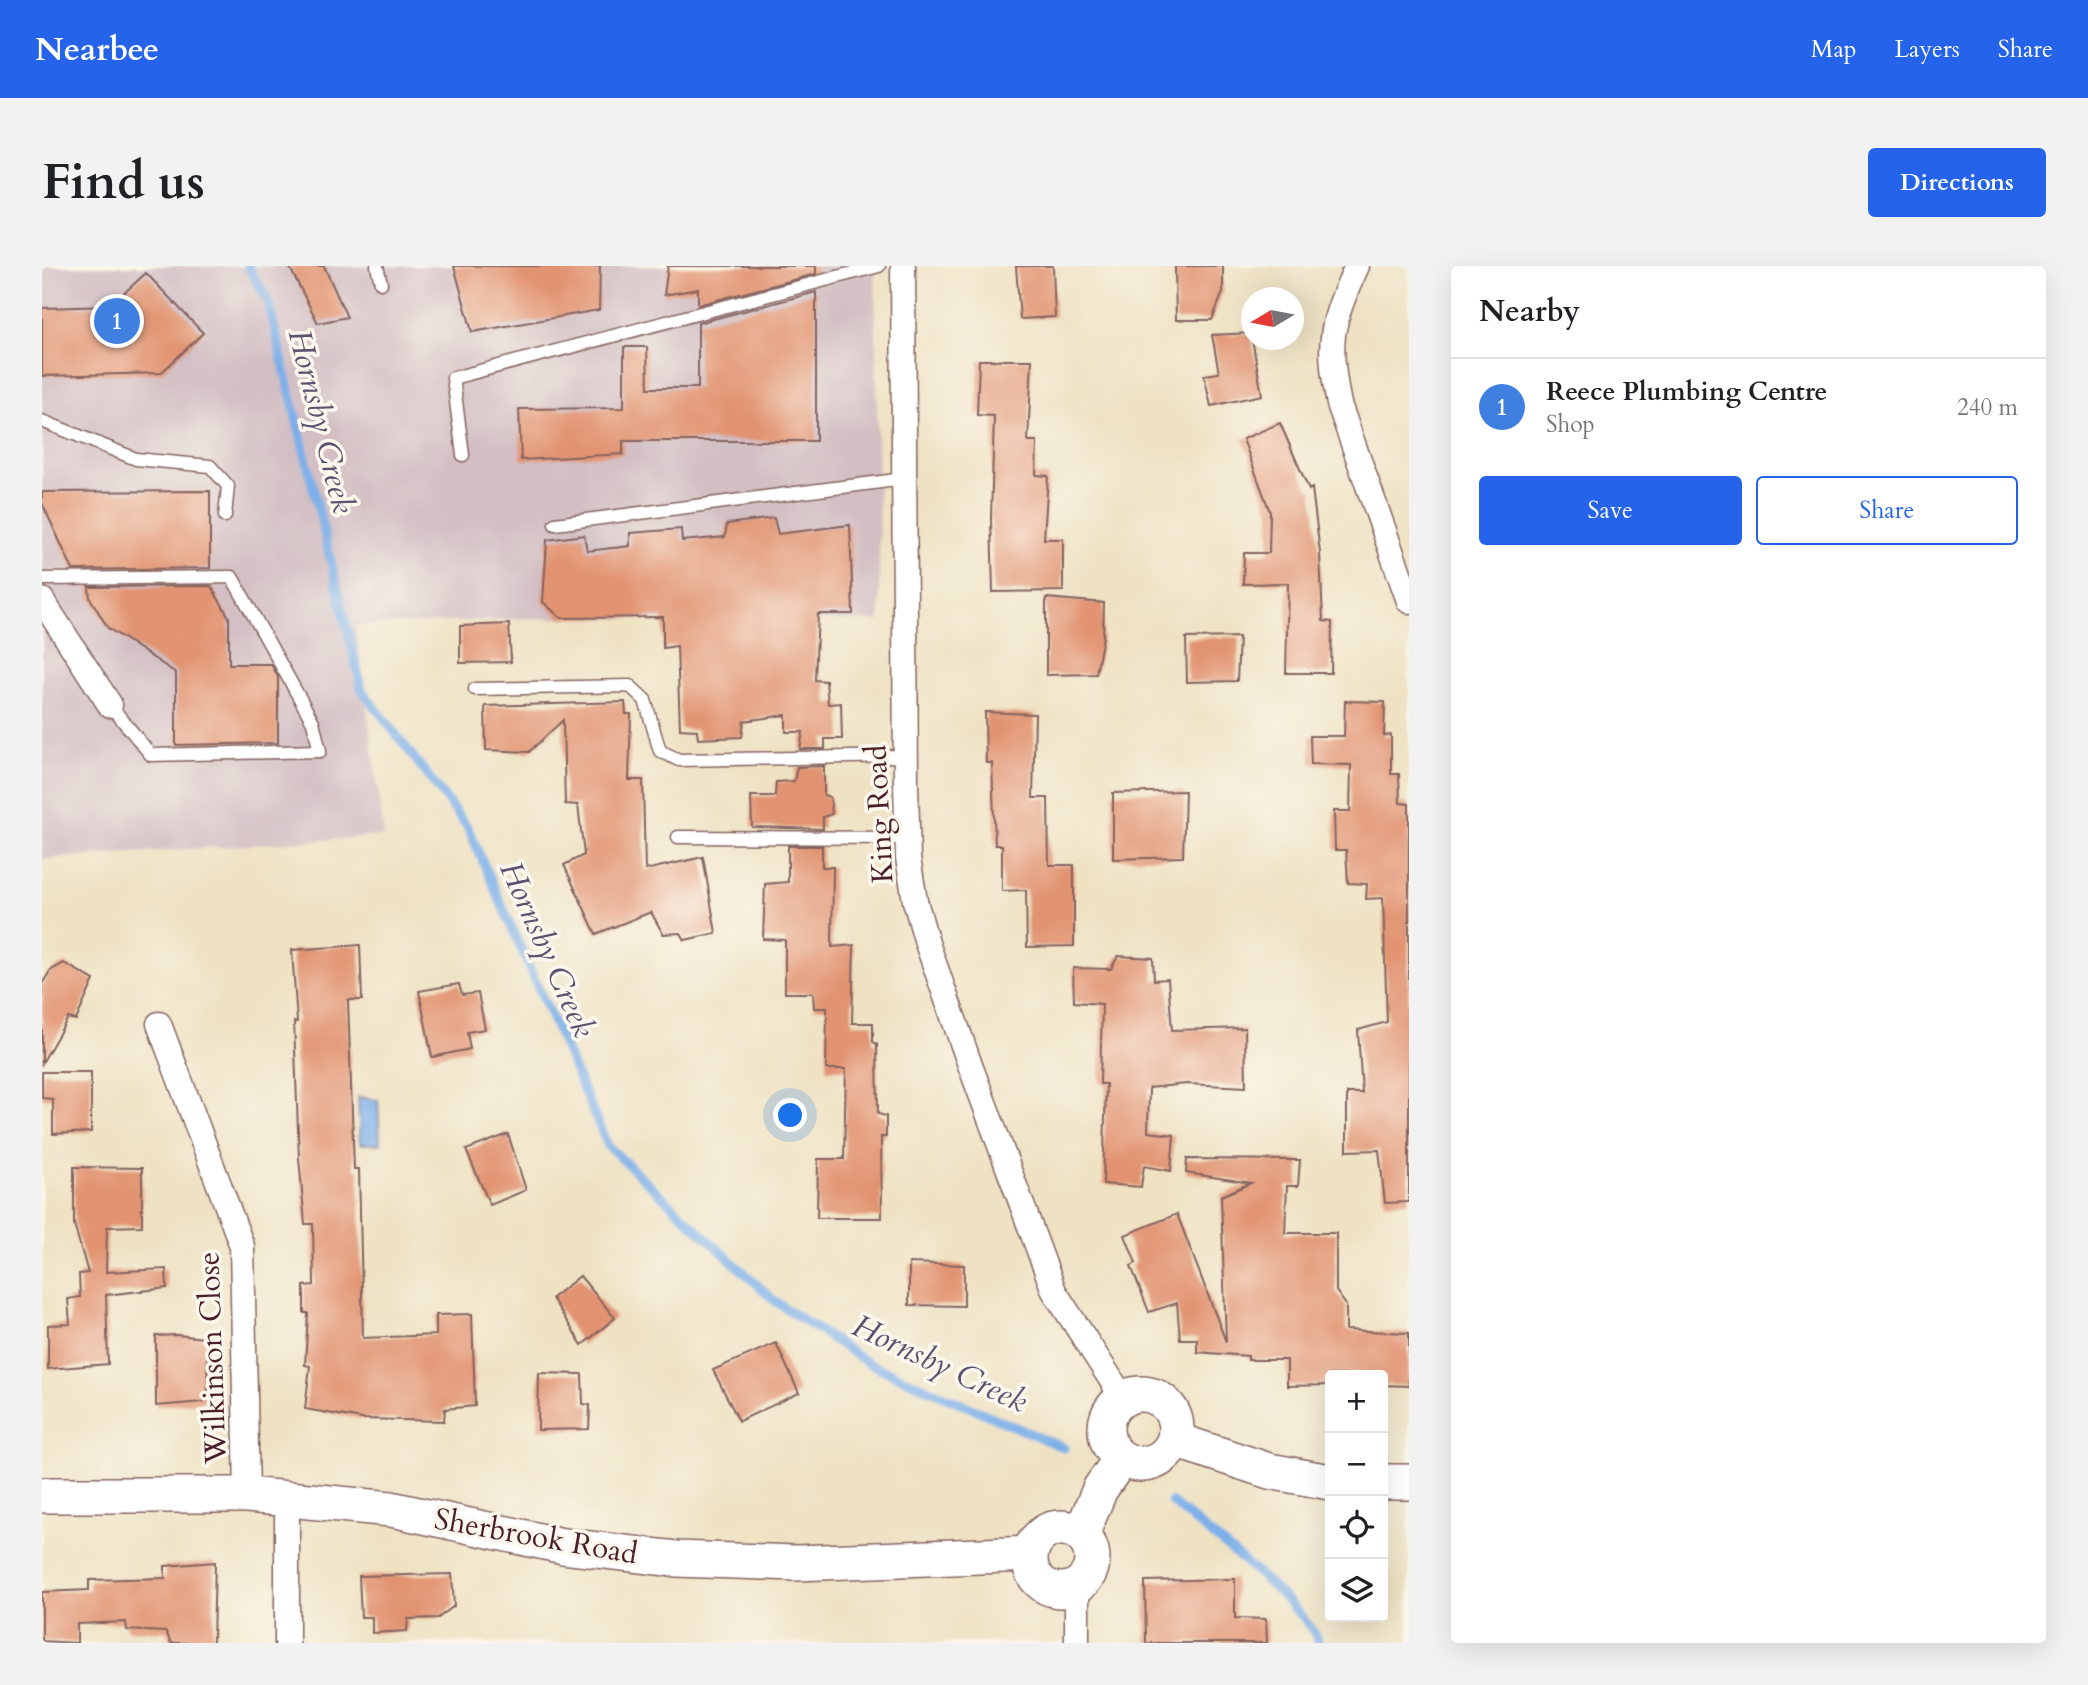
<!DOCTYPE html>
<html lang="en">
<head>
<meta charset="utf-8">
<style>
	:root { --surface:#fff; --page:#f2f2f2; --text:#202124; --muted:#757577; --line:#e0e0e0; --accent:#2563eb }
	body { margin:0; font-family:Cardo,serif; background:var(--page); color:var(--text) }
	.controls { position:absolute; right:21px; bottom:21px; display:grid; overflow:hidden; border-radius:7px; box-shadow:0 7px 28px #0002 }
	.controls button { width:63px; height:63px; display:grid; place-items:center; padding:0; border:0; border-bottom:2px solid var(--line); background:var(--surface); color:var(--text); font:35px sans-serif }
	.compass { position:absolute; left:1199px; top:21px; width:63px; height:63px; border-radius:50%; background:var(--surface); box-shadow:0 7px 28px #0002; rotate:260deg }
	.you { position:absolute; left:749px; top:850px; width:24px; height:24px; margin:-18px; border:5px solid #fff; border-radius:50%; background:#1a73e8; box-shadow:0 0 0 10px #1a73e833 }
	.badge { display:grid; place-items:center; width:46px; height:46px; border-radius:50%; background:var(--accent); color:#fff; font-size:23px; font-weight:700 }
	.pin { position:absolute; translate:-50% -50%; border:4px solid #fff; box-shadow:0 2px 7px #0006 }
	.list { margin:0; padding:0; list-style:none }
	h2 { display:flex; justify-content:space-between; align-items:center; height:91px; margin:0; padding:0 28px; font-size:30px }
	h2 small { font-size:23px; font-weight:400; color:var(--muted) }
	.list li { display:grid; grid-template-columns:46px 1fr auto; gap:21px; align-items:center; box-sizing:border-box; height:98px; padding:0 28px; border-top:2px solid var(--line) }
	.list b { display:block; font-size:26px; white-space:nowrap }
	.list p { margin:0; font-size:23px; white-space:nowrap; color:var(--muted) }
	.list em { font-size:23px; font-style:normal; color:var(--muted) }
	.actions { display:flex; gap:14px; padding:21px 28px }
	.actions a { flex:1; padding:16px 0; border:2px solid var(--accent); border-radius:7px; text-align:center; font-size:24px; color:var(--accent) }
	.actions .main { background:var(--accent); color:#fff }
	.icon { flex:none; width:38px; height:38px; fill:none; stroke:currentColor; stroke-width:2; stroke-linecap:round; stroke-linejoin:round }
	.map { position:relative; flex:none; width:1367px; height:1377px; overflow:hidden; border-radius:7px }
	header { display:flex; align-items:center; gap:42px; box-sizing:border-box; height:98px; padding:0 35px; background:var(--accent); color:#fff }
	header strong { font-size:33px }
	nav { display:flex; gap:38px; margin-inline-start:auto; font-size:24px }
	.intro { display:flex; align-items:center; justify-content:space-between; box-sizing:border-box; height:168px; padding:0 42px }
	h1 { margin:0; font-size:49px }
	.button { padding:18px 32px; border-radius:7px; background:var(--accent); color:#fff; font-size:24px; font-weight:700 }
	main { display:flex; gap:42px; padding:0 42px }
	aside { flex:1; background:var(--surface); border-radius:7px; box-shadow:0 7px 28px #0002 }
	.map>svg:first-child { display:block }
</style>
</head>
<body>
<header>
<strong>Nearbee</strong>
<nav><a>Map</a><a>Layers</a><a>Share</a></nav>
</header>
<div class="intro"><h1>Find us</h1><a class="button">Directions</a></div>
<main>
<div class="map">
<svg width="1367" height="1377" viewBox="0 0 1367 1377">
	<rect width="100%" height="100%" fill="#fbf7ec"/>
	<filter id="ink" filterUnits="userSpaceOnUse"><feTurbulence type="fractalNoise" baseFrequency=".0143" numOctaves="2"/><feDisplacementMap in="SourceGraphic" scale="14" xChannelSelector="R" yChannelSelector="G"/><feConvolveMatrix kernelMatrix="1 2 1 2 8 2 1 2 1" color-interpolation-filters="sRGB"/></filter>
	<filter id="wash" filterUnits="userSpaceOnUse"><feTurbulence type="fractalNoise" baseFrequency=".00686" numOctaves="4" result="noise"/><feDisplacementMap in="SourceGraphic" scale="28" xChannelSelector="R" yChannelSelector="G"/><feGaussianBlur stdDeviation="1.57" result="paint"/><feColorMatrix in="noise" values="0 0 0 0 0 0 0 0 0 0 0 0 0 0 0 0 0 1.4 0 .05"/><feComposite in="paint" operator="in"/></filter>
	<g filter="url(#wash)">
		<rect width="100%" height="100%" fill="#efe2c3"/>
		<!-- industrial -->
		<polygon fill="#d2bec3" points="0,0 833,0 838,355 497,352 314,360 342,570 0,593"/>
		<!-- water -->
		<polygon fill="#7cafe9" stroke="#63678a" stroke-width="2" points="316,831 336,834 338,878 318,878"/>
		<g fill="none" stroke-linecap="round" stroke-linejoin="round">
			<!-- stream -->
			<g stroke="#7cafe9" stroke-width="9">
				<polyline points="206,0 226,35 320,424 426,562 566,880 734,1036 826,1097 1022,1182"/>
				<path d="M1129,1236C1157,1259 1273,1348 1276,1377"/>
			</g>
		</g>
		<g id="blocks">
			<!-- building -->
			<g fill="#e29472">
				<polygon points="247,0 282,0 305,51 276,57"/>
				<polygon points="412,0 558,0 557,44 430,66"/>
				<polygon points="626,0 774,0 774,8 656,39 656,23 622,29"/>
				<polygon points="974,0 1011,0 1013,51 978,53"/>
				<polygon points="1133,0 1181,0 1181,26 1170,54 1134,54"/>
				<polygon points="104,7 161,67 119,107 0,110 0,42 68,40"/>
				<polygon points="774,26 774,175 581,175 581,188 479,194 477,143 582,142 582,81 605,81 606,122 656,122 656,57"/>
				<polygon points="1209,67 1220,129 1169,140 1162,109 1177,107 1170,69"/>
				<polygon points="937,94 990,94 986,175 995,175 994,209 1006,210 1002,273 1021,273 1021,325 951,326 949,253 952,150 935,149"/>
				<polygon points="1238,157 1267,224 1270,222 1278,287 1281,355 1290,356 1289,407 1244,407 1246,317 1201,318 1202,287 1227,287 1228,246 1201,173"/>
				<polygon points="168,225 168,302 31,304 0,237 0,226"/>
				<polygon points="732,252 736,268 808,259 811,348 776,348 773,414 784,415 786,438 799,437 800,473 783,473 783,483 758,483 761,466 744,466 744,449 702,455 700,471 656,473 655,464 638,463 635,380 621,382 621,351 519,352 501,336 505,274 542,269 545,285 588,280 588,267 639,263 640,275 683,271 685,258"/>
				<polygon points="169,320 187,351 187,398 229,398 236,411 236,477 134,479 134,407 66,362 48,332 47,321"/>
				<polygon points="1004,332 1062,337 1061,371 1054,408 1004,409"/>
				<polygon points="467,358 469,396 418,397 418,360"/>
				<polygon points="1197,371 1195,415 1145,416 1144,372"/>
				<polygon points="1303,435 1343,436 1342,470 1349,469 1349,508 1357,508 1358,537 1367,538 1367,936 1343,937 1337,884 1305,885 1305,827 1320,827 1316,764 1345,756 1341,632 1324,633 1325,618 1306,617 1304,584 1293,584 1292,545 1308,545 1309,499 1269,498 1268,470 1302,470"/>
				<polygon points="583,436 584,448 589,448 587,514 601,514 603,604 661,591 674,667 643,674 639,667 621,668 609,646 554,668 522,599 542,589 536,539 523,538 521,454 487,486 444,484 443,440"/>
				<polygon points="943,446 993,448 991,532 1006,532 1007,599 1032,599 1032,680 985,681 984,624 960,625 960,579 953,579 950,497 944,497"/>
				<polygon points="782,500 782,529 788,531 790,548 781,551 781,563 710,561 709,530 733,530 734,516 752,515 755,501"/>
				<polygon points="1143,525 1141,591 1071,593 1071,527"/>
				<polygon points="746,580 780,580 780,601 791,601 790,681 812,679 810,757 831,757 831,776 835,778 836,848 844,850 844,871 839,871 840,952 775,952 776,893 802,893 804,803 784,803 785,742 772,742 771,727 743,727 743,674 721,673 723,618 746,616"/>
				<polygon points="318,679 320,734 306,734 312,903 317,903 321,1072 394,1069 394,1049 430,1048 433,1140 403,1143 402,1155 320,1153 263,1143 268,1100 263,1099 266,1047 262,1047 262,1020 272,1019 271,958 263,958 257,892 252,756 255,756 250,684"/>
				<polygon points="1076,690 1111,692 1112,714 1126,713 1130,764 1203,762 1204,821 1144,818 1107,822 1106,866 1132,869 1129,905 1102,900 1099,921 1061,918 1064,818 1058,818 1060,738 1032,736 1031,702 1069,703"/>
				<polygon points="22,697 52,714 34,754 26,752 0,797 0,718 8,705"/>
				<polygon points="417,718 420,729 436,727 443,763 425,766 428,783 390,791 377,725"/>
				<polygon points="0,806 49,806 49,866 11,868 11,833 0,832"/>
				<polygon points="466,868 484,924 448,939 424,884"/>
				<polygon points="1145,893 1258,894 1256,920 1245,920 1243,967 1294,967 1294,1025 1304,1039 1304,1064 1367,1067 1367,1120 1341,1119 1341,1109 1288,1109 1288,1119 1245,1120 1245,1094 1206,1094 1206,1090 1155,1086 1155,1073 1138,1073 1135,1037 1107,1046 1089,1000 1094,997 1083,969 1135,948 1184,1076 1179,930 1209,917 1144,907"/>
				<polygon points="32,901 100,902 100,960 65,961 64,1006 124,1003 125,1022 64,1029 66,1098 6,1103 6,1059 28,1058 26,1033 38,1031 37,1008 46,1007 32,958"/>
				<polygon points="867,997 922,999 922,1040 867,1039"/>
				<polygon points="538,1010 573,1052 540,1079 510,1032"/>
				<polygon points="135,1069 161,1072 165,1081 166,1128 161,1136 114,1140 114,1070"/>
				<polygon points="734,1077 757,1127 697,1155 671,1104"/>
				<polygon points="497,1107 540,1108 541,1138 548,1139 547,1163 496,1164"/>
				<polygon points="173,1296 171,1377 129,1377 124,1366 85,1364 84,1356 35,1358 35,1377 0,1375 0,1326 47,1324 47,1314 123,1312 123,1300"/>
				<polygon points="410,1308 412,1340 396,1352 366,1353 365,1365 330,1367 330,1351 319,1351 317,1310"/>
				<polygon points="1193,1313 1193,1352 1224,1353 1225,1377 1104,1377 1103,1315"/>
			</g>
		</g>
	</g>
	<g filter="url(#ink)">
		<use href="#blocks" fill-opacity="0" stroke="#846360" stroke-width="2"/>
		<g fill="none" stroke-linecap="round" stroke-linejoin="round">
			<!-- lane casing -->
			<g stroke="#846360" stroke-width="15">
				<g id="lane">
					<polyline points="335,0 339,17"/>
					<polyline points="0,155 94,193 168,200 186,220 183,250"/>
					<polyline points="421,189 411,112 837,0"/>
					<polyline points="513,258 862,213"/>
					<polyline points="0,313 190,311 271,456 278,485 109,489 68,439"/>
					<polyline points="433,423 588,420 603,434 618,485 637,494 864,490"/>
					<polyline points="636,571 866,572"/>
				</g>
			</g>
			<!-- street casing -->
			<g stroke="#846360" stroke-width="27">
				<g id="street">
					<polyline points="861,0 864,520 866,592 873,635 885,677 928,799 1012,1025 1081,1132"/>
					<path d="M1315,0C1289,57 1284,75 1297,138L1367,335"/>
					<polyline points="0,334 68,439"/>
					<polyline points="117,758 200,980 205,1229"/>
					<polyline points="245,1233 245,1377"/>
					<polyline points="1035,1377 1035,1321"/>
				</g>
			</g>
			<!-- secondary casing -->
			<g stroke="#846360" stroke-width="38">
				<g id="secondary">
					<circle cx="1099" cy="1163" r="35"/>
					<polyline points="1133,1174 1227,1205 1288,1216"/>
					<polyline points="1341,1216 1367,1216"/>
					<polyline points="0,1229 205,1229 349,1243 521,1280 634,1293 754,1297 988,1288"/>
					<circle cx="1019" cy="1293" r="31"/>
					<polyline points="1039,1269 1058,1223 1079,1193"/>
				</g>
			</g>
			<!-- lane -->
			<use href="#lane" stroke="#fff" stroke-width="12"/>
			<!-- street -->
			<use href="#street" stroke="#fff" stroke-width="24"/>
			<!-- secondary -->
			<use href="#secondary" stroke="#fff" stroke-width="35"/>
		</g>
	</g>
	<g text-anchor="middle" stroke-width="7" stroke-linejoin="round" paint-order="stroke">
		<!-- street labels -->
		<g font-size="30" fill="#4a1f2b" stroke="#fbf7ec">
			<text transform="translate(837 548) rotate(-93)" y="10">King Road</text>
			<text transform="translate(170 1092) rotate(-92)" y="10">Wilkinson Close</text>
			<text transform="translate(494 1270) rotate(10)" y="10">Sherbrook Road</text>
		</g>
		<!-- water labels -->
		<g font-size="32" font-style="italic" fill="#5c516e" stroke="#fbf7ec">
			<text transform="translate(280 155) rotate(76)" y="11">Hornsby Creek</text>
			<text transform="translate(506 683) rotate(66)" y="11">Hornsby Creek</text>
			<text transform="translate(898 1097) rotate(25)" y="11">Hornsby Creek</text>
		</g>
	</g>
</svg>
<div class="controls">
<button>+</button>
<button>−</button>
<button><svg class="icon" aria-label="locate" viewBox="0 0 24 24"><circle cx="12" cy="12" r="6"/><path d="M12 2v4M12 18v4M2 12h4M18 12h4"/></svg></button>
<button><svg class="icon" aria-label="layers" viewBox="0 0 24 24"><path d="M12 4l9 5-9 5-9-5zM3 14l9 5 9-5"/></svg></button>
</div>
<svg class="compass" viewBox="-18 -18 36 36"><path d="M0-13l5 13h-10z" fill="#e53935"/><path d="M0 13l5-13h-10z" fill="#757577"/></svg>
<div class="you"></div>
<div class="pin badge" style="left:75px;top:55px;background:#3f7fe0">1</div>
</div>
<aside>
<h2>Nearby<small></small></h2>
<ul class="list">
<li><span class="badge" style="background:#3f7fe0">1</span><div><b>Reece Plumbing Centre</b><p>Shop</p></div><em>240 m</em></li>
</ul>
<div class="actions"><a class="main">Save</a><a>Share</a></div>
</aside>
</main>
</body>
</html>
